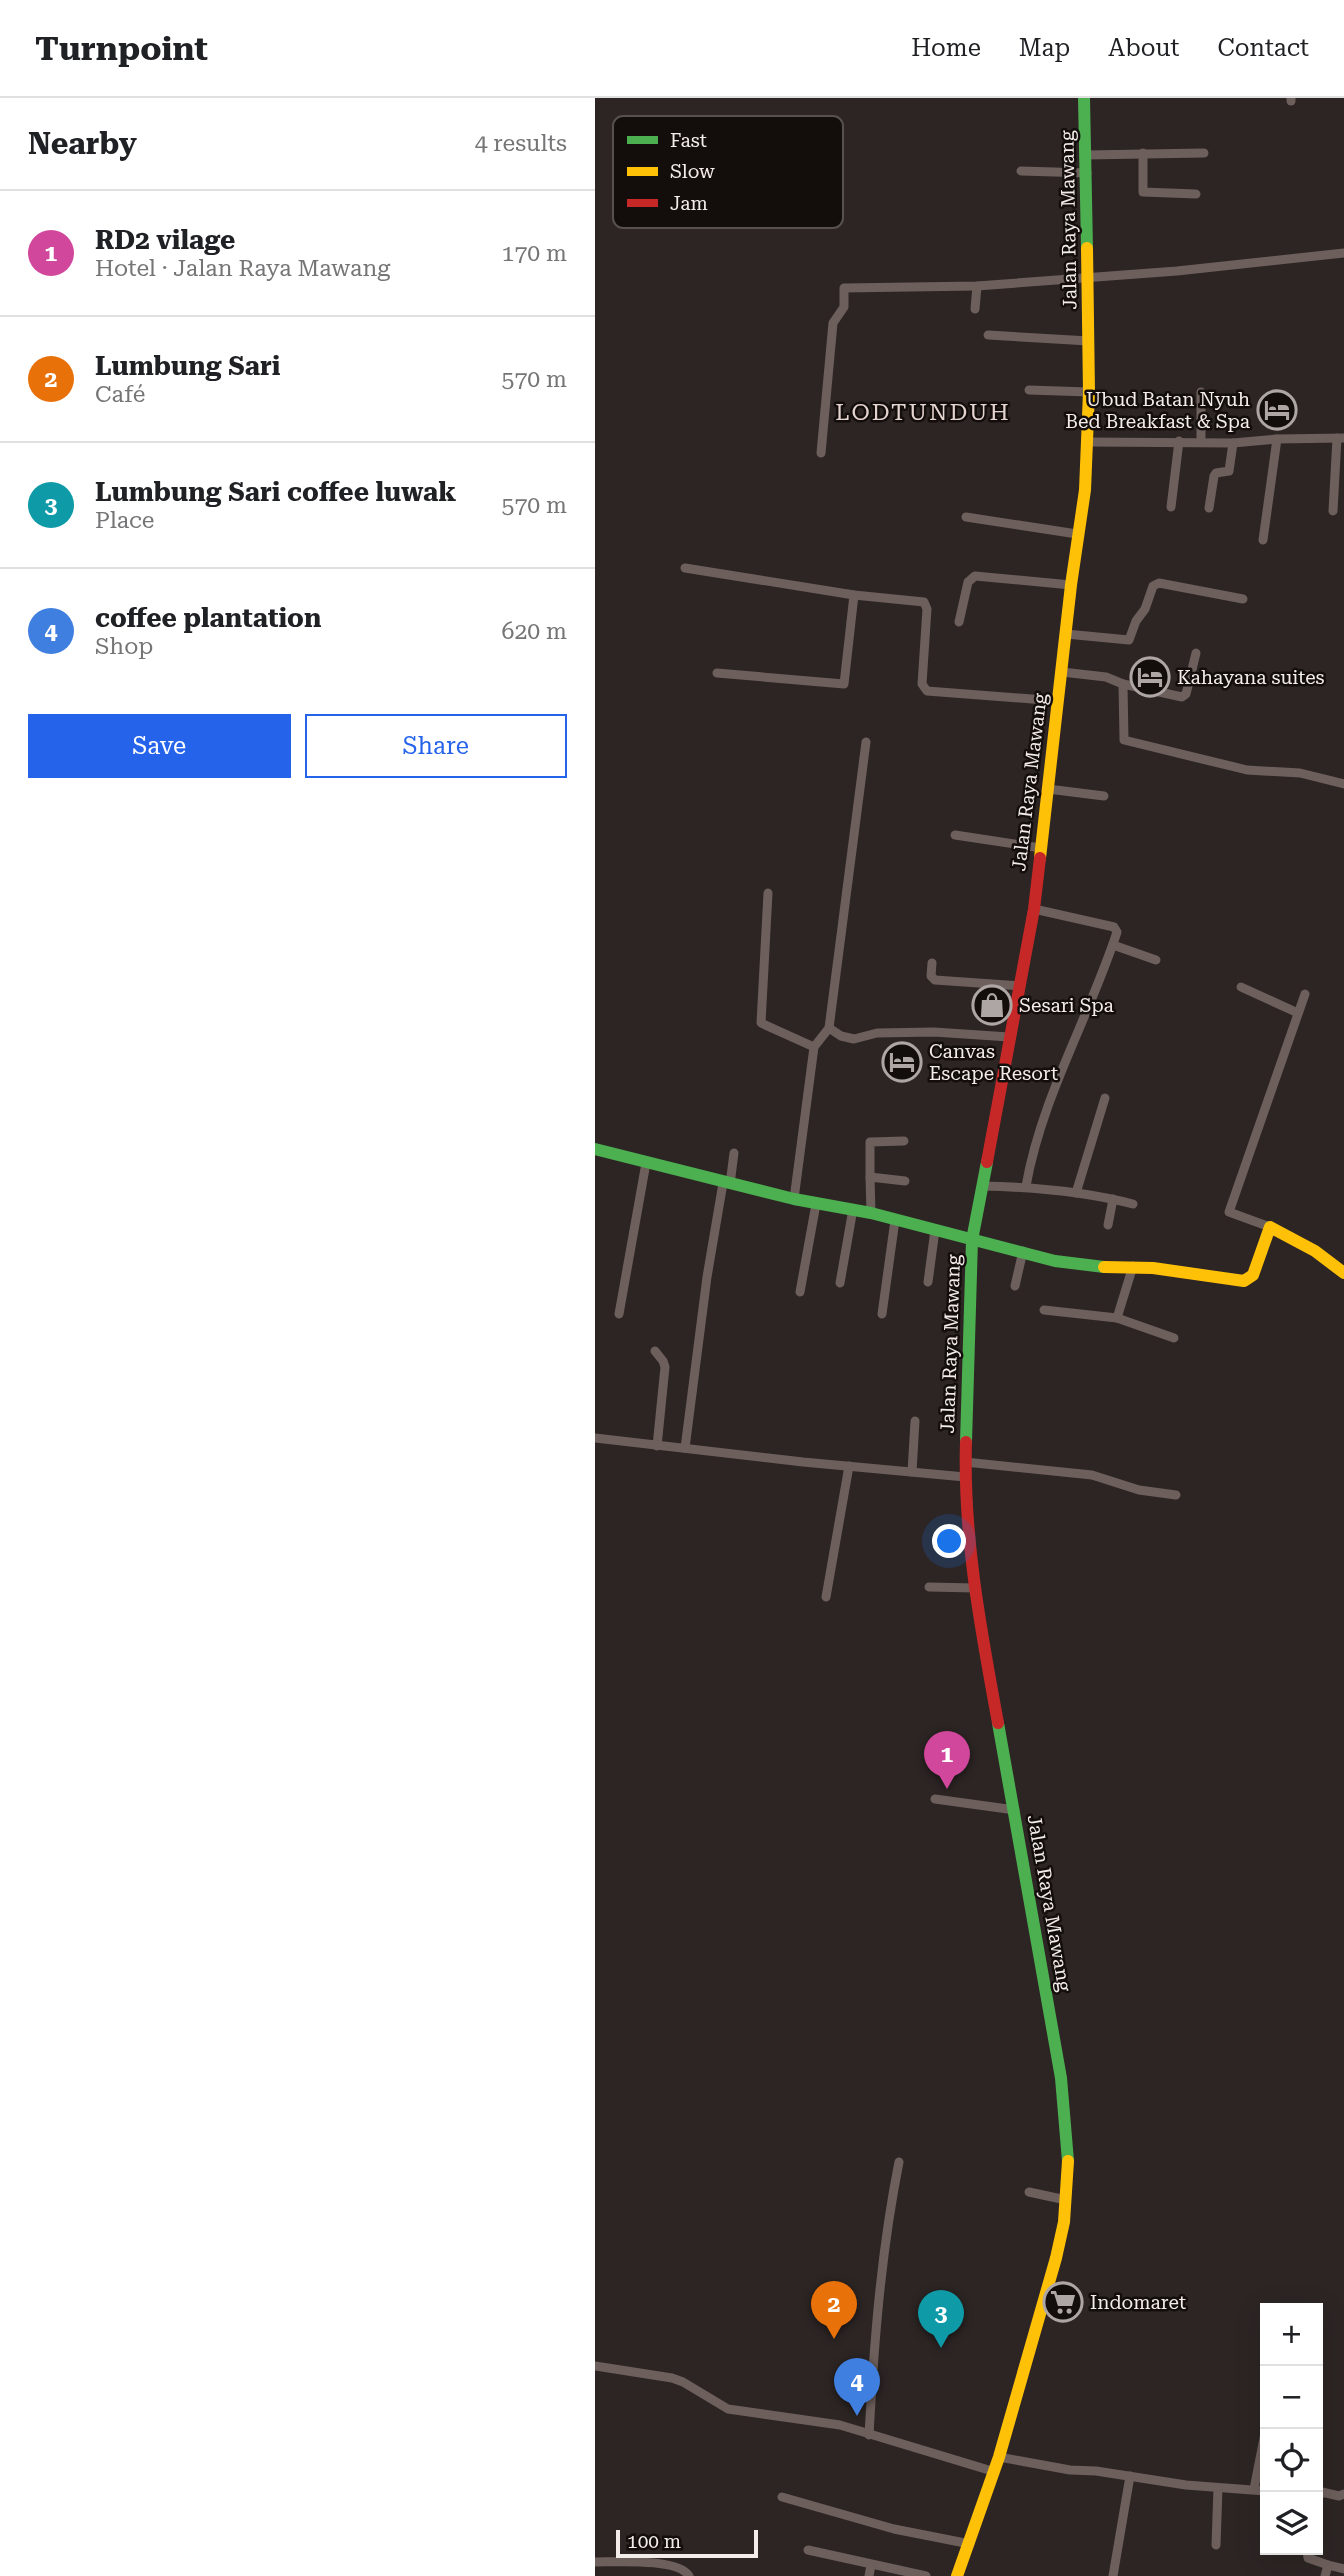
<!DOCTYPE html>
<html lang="en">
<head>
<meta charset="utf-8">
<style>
	:root { --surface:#fff; --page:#f2f2f2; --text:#202124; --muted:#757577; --line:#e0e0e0; --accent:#2563eb }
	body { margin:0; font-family:"Roboto Serif",serif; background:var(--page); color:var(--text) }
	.controls { position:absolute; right:21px; bottom:21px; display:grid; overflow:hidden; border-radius:0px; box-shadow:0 7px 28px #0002 }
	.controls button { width:63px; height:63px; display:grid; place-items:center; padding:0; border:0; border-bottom:2px solid var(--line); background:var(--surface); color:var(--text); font:35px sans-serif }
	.scale { position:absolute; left:21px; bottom:18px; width:142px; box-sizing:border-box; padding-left:7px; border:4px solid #f4ece9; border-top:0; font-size:19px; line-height:24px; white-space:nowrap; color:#f4ece9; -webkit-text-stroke:5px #130e0c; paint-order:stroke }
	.you { position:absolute; left:355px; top:1444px; width:24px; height:24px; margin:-18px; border:5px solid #fff; border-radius:50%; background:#1a73e8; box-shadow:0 0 0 10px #1a73e833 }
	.badge { display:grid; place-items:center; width:46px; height:46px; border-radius:50%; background:var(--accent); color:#fff; font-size:23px; font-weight:700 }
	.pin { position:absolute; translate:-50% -58px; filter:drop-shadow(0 2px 4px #0008) }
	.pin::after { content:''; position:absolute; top:37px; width:24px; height:21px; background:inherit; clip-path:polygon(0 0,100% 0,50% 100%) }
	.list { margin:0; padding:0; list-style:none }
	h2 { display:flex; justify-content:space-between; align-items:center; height:91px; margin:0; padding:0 28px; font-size:30px }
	h2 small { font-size:23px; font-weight:400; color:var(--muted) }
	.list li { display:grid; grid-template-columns:46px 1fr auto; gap:21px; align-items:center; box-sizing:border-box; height:126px; padding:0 28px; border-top:2px solid var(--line) }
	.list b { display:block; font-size:26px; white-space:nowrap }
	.list p { margin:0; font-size:23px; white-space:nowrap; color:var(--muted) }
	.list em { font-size:23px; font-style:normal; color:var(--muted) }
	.actions { display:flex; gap:14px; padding:21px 28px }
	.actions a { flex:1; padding:16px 0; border:2px solid var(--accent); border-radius:0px; text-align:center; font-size:24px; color:var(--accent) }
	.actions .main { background:var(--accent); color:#fff }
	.icon { flex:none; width:38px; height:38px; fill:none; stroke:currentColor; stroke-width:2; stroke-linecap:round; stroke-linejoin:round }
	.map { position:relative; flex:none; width:749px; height:2478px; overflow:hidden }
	header { display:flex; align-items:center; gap:42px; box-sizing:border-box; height:98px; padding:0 35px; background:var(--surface); border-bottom:2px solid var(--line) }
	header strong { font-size:33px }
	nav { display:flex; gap:38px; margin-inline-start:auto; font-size:24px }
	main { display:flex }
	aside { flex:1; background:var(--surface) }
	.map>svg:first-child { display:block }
</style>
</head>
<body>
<header>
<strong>Turnpoint</strong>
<nav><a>Home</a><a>Map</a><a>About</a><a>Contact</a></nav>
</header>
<main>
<aside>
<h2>Nearby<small>4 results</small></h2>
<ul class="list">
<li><span class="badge" style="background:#d1479c">1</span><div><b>RD2 vilage</b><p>Hotel · Jalan Raya Mawang</p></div><em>170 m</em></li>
<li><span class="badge" style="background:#e8710a">2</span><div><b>Lumbung Sari</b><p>Café</p></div><em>570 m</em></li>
<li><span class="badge" style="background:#0f9aa8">3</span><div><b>Lumbung Sari coffee luwak</b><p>Place</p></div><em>570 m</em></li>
<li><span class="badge" style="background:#3f7fe0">4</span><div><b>coffee plantation</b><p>Shop</p></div><em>620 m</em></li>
</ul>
<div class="actions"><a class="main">Save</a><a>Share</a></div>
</aside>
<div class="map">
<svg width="749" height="2478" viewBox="0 0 749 2478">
	<rect width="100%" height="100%" fill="#2c2524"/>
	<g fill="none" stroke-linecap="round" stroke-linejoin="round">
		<!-- street -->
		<g stroke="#6d5f5b" stroke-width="9">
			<polyline points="696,3 696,0"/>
			<polyline points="548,55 548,94 601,96"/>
			<polyline points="491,57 609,55"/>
			<polyline points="426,73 492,75"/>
			<polyline points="380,211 382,188"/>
			<polyline points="393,237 494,243"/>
			<polyline points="434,292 494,294"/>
			<polyline points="606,294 606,344"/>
			<polyline points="492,344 638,345 682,341 749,340"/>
			<polyline points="226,355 238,225 249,209 249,190 382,188 582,173 749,155"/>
			<polyline points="576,409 584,343"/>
			<polyline points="614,410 619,378 621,375 634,373 638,345"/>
			<polyline points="738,413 742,340"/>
			<polyline points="371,419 482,436"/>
			<polyline points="668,442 682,341"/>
			<polyline points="90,470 259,497 329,504 332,511 327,586 332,593 463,603"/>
			<polyline points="364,524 373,484 380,478 476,487"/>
			<polyline points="471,536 534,542 541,523 550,511 558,488 564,485 648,501"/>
			<polyline points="467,574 511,579 528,586 529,642 652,672 705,675 749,686"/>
			<polyline points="122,575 249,586 259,497"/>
			<polyline points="528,586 587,599 591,596 601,555"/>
			<polyline points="453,691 509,698"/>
			<polyline points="360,737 446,750"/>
			<polyline points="173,795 166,925 219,949"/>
			<polyline points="518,847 561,862"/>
			<polyline points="337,865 336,878 340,882 425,888"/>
			<polyline points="646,889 703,915"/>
			<polyline points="234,930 246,938 259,941 282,935 339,934 414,939"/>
			<polyline points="275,1079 275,1044 309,1043"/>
			<polyline points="135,1086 139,1055"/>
			<path d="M387,1088C438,1089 488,1093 538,1106"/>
			<path d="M431,1088C447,998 494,920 522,834L519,829L439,811"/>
			<polyline points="481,1095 510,1000"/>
			<polyline points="199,1101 219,949 234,930 271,644"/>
			<polyline points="276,1115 275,1079 310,1083"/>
			<polyline points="513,1127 518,1101"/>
			<polyline points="675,1129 634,1114 710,896"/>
			<polyline points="333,1184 340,1132"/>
			<polyline points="245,1185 258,1111"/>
			<polyline points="420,1188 428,1153"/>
			<polyline points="205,1194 221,1106"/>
			<polyline points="449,1212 522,1220 579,1240"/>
			<polyline points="24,1216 51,1065"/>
			<polyline points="287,1216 300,1122"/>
			<polyline points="522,1220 538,1168"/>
			<polyline points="60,1253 68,1263 70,1269 62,1348"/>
			<polyline points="0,1340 208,1364 370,1379"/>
			<polyline points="90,1350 112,1179 128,1085"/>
			<polyline points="370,1364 497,1377 544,1392 581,1397"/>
			<polyline points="317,1374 320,1323"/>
			<polyline points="334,1489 380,1490"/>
			<polyline points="231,1499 254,1368"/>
			<polyline points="340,1701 420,1712"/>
			<polyline points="434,2094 471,2102"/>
			<polyline points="0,2268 77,2280 88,2284 133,2311 245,2327 397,2373"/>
			<path d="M274,2337C279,2245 286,2154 304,2064"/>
			<polyline points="404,2359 475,2372 501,2373 591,2387 670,2393"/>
			<polyline points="659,2391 670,2335"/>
			<polyline points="187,2399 299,2431 375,2446"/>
			<polyline points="723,2400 727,2394 744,2398 749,2396"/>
			<polyline points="621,2447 623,2390"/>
			<polyline points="213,2452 331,2478"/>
			<polyline points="712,2452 713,2460 733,2467"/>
			<path d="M0,2464C21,2464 84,2460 94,2478"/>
			<polyline points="274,2478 276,2467"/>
			<polyline points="518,2478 535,2378"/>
			<polyline points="730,2478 733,2467 749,2471"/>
		</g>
		<!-- fast -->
		<g stroke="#4caf50" stroke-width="12">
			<polyline points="489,0 492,150"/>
			<polyline points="0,1051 199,1101 276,1115 460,1163 509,1169"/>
			<polyline points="371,1344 377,1142 392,1064"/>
			<polyline points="403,1625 466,1980 473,2063"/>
		</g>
		<!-- slow -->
		<g stroke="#ffc107" stroke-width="12">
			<polyline points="445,760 476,487 490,392 494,294 492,150"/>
			<polyline points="509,1169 558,1170 649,1183 658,1177 675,1129 720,1153 749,1175"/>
			<polyline points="362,2478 404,2359 461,2160 469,2124 473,2063"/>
		</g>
		<!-- jam -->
		<g stroke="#c62828" stroke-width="12">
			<polyline points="392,1064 439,811 445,760"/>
			<path d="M371,1344C368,1438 386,1533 403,1625"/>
		</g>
	</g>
	<!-- icons -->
	<defs>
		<g id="hotel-ring" transform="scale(2.0125)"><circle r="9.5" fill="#130e0c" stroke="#aea6a4" stroke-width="1.5"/><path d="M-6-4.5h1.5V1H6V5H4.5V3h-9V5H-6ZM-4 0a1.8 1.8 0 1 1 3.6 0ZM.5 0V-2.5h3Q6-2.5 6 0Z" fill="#aea6a4"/></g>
		<g id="shop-ring" transform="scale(2.0125)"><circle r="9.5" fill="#130e0c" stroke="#aea6a4" stroke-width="1.5"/><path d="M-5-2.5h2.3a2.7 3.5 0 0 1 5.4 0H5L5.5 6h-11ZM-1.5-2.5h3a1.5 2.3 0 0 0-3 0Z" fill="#aea6a4"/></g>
		<g id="supermarket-ring" transform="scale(2.0125)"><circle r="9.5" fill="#130e0c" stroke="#aea6a4" stroke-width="1.5"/><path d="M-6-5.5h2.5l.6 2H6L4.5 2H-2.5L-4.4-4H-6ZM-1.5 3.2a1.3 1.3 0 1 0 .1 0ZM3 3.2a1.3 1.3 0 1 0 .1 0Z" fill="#aea6a4"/></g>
	</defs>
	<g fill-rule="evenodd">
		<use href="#hotel-ring" x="682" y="312"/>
		<use href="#hotel-ring" x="555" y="579"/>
		<use href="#shop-ring" x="397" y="907"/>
		<use href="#hotel-ring" x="307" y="964"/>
		<use href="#supermarket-ring" x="468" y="2204"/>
	</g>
	<g text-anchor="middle" stroke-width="5" stroke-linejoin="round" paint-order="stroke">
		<!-- street labels -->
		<g font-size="19" fill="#f4ece9" stroke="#130e0c">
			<text transform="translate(473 122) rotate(-91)" y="7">Jalan Raya Mawang</text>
			<text transform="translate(434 684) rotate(-83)" y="7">Jalan Raya Mawang</text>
			<text transform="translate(355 1246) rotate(-88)" y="7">Jalan Raya Mawang</text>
			<text transform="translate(455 1805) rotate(80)" y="7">Jalan Raya Mawang</text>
		</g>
		<!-- poi labels -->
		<g font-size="19" fill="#f4ece9" stroke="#130e0c" text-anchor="start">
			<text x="655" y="308" text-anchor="end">Ubud Batan Nyuh<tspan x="655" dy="22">Bed Breakfast &amp; Spa</tspan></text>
			<text x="582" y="586">Kahayana suites</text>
			<text x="424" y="914">Sesari Spa</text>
			<text x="334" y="960">Canvas<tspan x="334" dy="22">Escape Resort</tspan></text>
			<text x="495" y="2211">Indomaret</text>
		</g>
		<!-- quarter labels -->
		<g font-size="23" letter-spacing="2" fill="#e5d5d0" stroke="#130e0c">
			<text x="328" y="322">LODTUNDUH</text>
		</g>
	</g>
	<!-- legend -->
	<rect x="18" y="18" width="230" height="112" rx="10" fill="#130e0c" stroke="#56514e" stroke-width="2"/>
	<rect x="32" y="38" width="31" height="8" fill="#4caf50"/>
	<rect x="32" y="69" width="31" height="9" fill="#ffc107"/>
	<rect x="32" y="101" width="31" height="8" fill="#c62828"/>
	<g font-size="19" fill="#f4ece9">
		<text x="75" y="49">Fast</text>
		<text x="75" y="80">Slow</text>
		<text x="75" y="112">Jam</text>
	</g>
</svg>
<div class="controls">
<button>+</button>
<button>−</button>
<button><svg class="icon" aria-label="locate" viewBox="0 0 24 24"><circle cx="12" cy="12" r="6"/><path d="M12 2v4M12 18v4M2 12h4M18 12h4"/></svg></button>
<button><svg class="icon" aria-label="layers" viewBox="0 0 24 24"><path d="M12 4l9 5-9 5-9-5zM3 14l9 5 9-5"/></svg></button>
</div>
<div class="scale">100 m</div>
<div class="you"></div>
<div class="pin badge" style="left:352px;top:1691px;background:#d1479c">1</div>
<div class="pin badge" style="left:239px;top:2241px;background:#e8710a">2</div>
<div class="pin badge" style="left:346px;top:2250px;background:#0f9aa8">3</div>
<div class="pin badge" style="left:262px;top:2318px;background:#3f7fe0">4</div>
</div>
</main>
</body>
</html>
